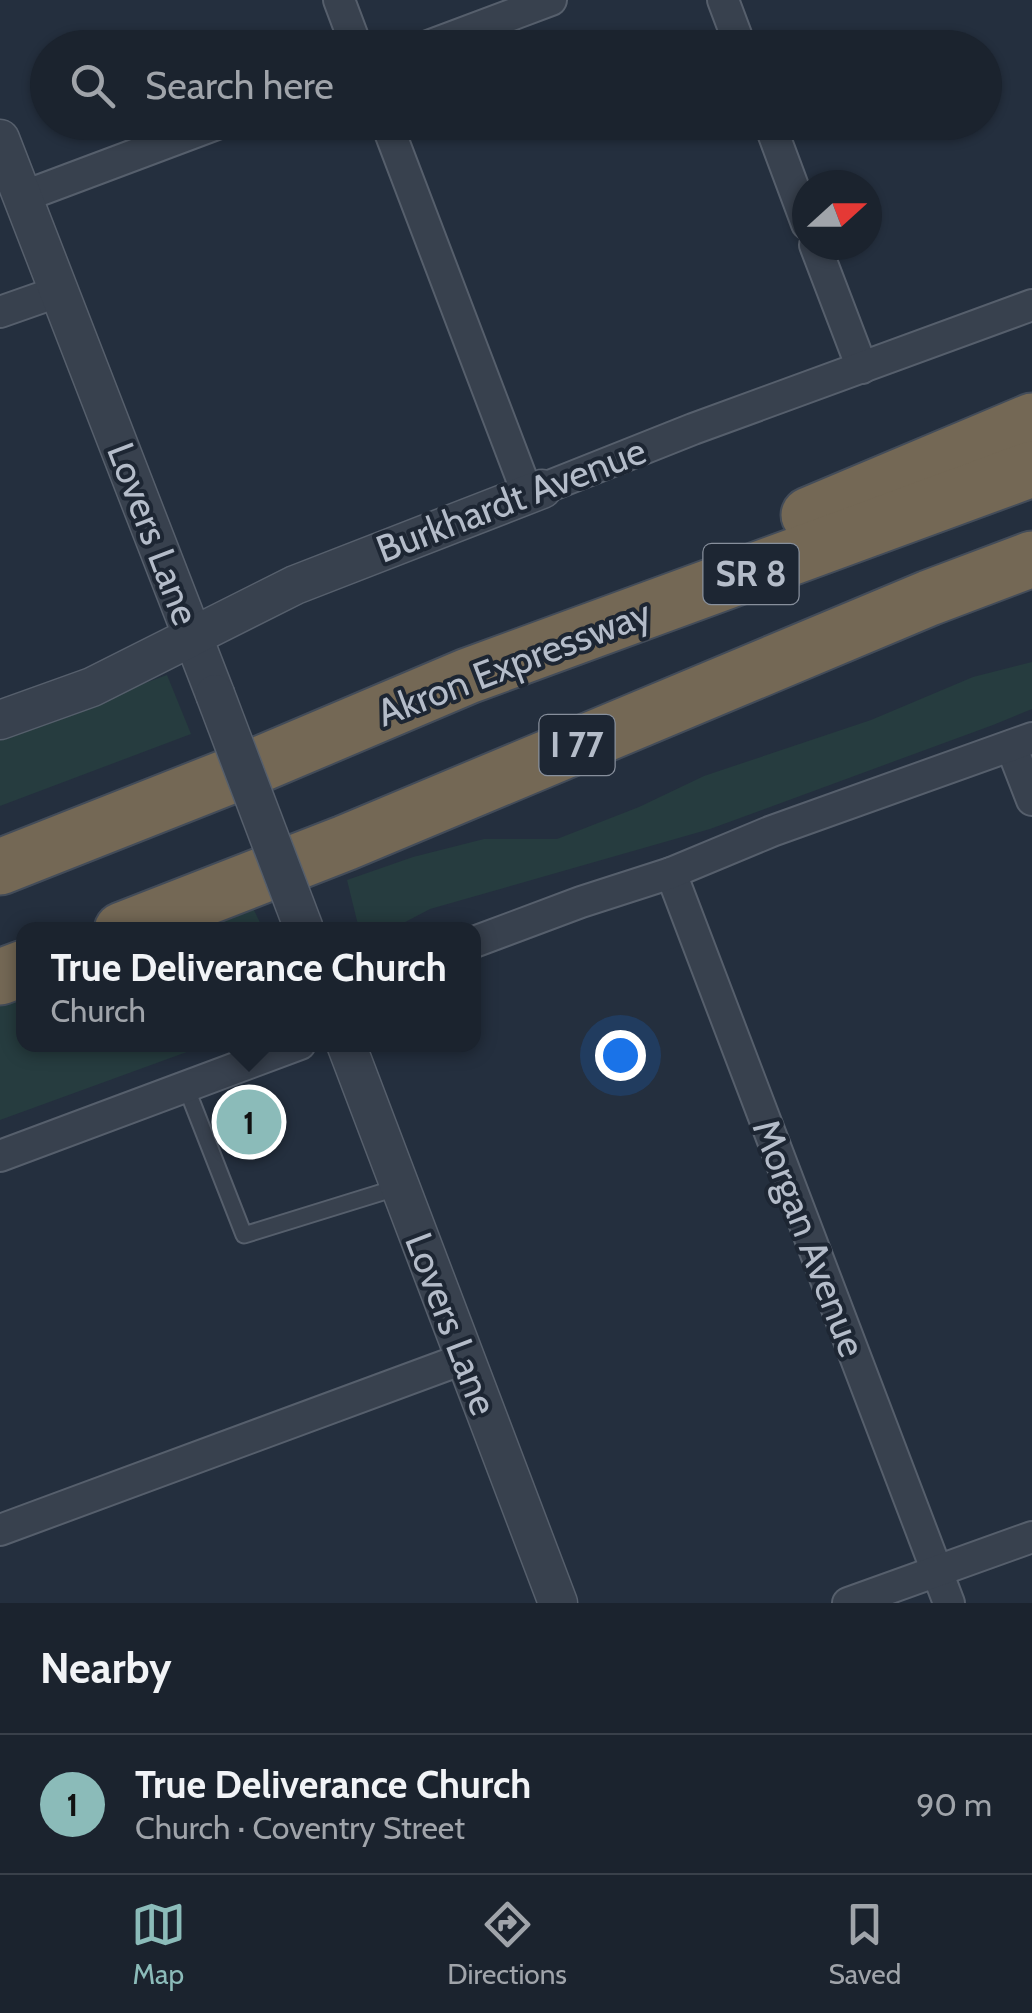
<!DOCTYPE html>
<html lang="en">
<head>
<meta charset="utf-8">
<style>
	:root { --surface:#1b232e; --page:#282f3a; --text:#f1f3f6; --muted:#a0a4aa; --line:#39404a; --accent:#8bbbb9 }
	body { margin:0; font-family:Cabin,sans-serif; background:var(--page); color:var(--text) }
	.compass { position:absolute; left:792px; top:170px; width:90px; height:90px; border-radius:50%; background:var(--surface); box-shadow:0 2px 8px #0004; rotate:69deg }
	.you { position:absolute; left:620px; top:1055px; width:35px; height:35px; margin:-25px; border:8px solid #fff; border-radius:50%; background:#1a73e8; box-shadow:0 0 0 15px #1a73e833 }
	.badge { display:grid; place-items:center; width:65px; height:65px; border-radius:50%; background:var(--accent); color:#111; font-size:32px; font-weight:700 }
	.pin { position:absolute; translate:-50% -50%; border:5px solid #fff; box-shadow:0 2px 10px #0006 }
	.popup { position:absolute; left:16px; top:922px; width:465px; height:130px; box-sizing:border-box; display:grid; place-content:center; border-radius:20px; background:var(--surface); filter:drop-shadow(0 2px 8px #0005); font-size:32px; white-space:nowrap; color:var(--muted) }
	.popup b { font-size:38px; color:var(--text) }
	.popup::after { content:''; position:absolute; left:50%; top:100%; margin-left:-20px; border:20px solid transparent; border-top-color:var(--surface) }
	.list { margin:0; padding:0; list-style:none }
	h2 { display:flex; justify-content:space-between; align-items:center; height:130px; margin:0; padding:0 40px; font-size:42px }
	h2 small { font-size:32px; font-weight:400; color:var(--muted) }
	.list li { display:grid; grid-template-columns:65px 1fr auto; gap:30px; align-items:center; box-sizing:border-box; height:140px; padding:0 40px; border-top:2px solid var(--line) }
	.list b { display:block; font-size:38px; white-space:nowrap }
	.list p { margin:0; font-size:32px; white-space:nowrap; color:var(--muted) }
	.list em { font-size:32px; font-style:normal; color:var(--muted) }
	.icon { flex:none; width:55px; height:55px; fill:none; stroke:currentColor; stroke-width:2; stroke-linecap:round; stroke-linejoin:round }
	.map { position:relative; flex:none; width:1032px; height:1603px; overflow:hidden }
	.search { position:absolute; background:var(--surface); box-shadow:0 2px 8px #0004; left:30px; right:30px; top:30px; height:110px; display:flex; align-items:center; gap:25px; box-sizing:border-box; padding:0 35px; border-radius:55px; color:var(--muted); font-size:38px }
	.sheet { height:270px; background:var(--surface) }
	nav { display:flex; justify-content:space-around; align-items:center; box-sizing:border-box; height:140px; border-top:2px solid var(--line); background:var(--surface); font-size:28px; color:var(--muted) }
	nav a { display:grid; justify-items:center; gap:5px }
	nav .on { color:var(--accent) }
	.map>svg:first-child { display:block }
</style>
</head>
<body>
<div class="map">
<svg width="1032" height="1603" viewBox="0 0 1032 1603">
	<rect width="100%" height="100%" fill="#242f3e"/>
	<!-- green -->
	<g fill="#263c3f">
		<polygon points="1032,662 1032,709 993,725 710,829 430,909 392,929 359,929 347,880 413,857 484,839 557,839 639,807 704,776 871,720 973,677"/>
		<polygon points="167,675 191,734 0,806 0,736"/>
		<polygon points="253,908 263,929 198,930"/>
		<polygon points="24,997 24,1044 206,1045 0,1120 0,1006"/>
	</g>
	<g fill="none" stroke-linecap="round" stroke-linejoin="round">
		<!-- service casing -->
		<g stroke="#565f6c" stroke-width="19">
			<polyline id="service" points="186,1087 244,1235 399,1187"/>
		</g>
		<!-- minor casing -->
		<g stroke="#565f6c" stroke-width="34">
			<g id="minor">
				<polyline points="339,0 357,48"/>
				<polyline points="723,0 741,48"/>
				<polyline points="423,48 551,0"/>
				<polyline points="386,122 528,495"/>
				<polyline points="769,122 807,224"/>
				<polyline points="22,197 222,122"/>
				<polyline points="815,245 862,368"/>
				<polyline points="0,312 57,292"/>
				<polyline points="542,489 693,429 1032,305"/>
				<polyline points="1011,746 1032,800"/>
				<polyline points="671,873 949,1603"/>
				<polyline points="474,942 581,902 671,873 772,831 1032,738"/>
				<polyline points="0,1156 300,1044"/>
				<polyline points="0,1530 463,1359"/>
				<polyline points="848,1603 1032,1537"/>
			</g>
		</g>
		<!-- tertiary casing -->
		<g stroke="#565f6c" stroke-width="41">
			<g id="tertiary">
				<polyline points="0,139 215,694"/>
				<polyline points="0,720 92,687 295,585 542,489"/>
				<polyline points="346,1044 558,1603"/>
			</g>
		</g>
		<!-- motorway casing -->
		<g stroke="#434c59" stroke-width="59">
			<g id="motorway">
				<polyline points="809,515 1032,421"/>
				<polyline points="0,867 263,763 468,676 1032,469"/>
				<polyline points="122,930 345,843 929,598 1032,559"/>
				<polyline points="0,977 24,968"/>
			</g>
		</g>
		<!-- service -->
		<use href="#service" stroke="#38414e" stroke-width="15"/>
		<!-- minor -->
		<use href="#minor" stroke="#38414e" stroke-width="30"/>
		<!-- tertiary -->
		<use href="#tertiary" stroke="#38414e" stroke-width="38"/>
		<!-- motorway -->
		<use href="#motorway" stroke="#746855" stroke-width="55"/>
		<!-- tertiary-bridge casing -->
		<g stroke="#565f6c" stroke-width="41" stroke-linecap="butt">
			<polyline id="tertiary-bridge" points="215,694 304,929"/>
		</g>
		<!-- tertiary-bridge -->
		<use href="#tertiary-bridge" stroke="#38414e" stroke-width="38"/>
	</g>
	<g text-anchor="middle" stroke-width="8" stroke-linejoin="round" paint-order="stroke">
		<!-- shield labels -->
		<g fill="#1d2633" stroke="#878f9c" stroke-width="2.5">
			<rect x="703.5" y="544" width="95" height="60" rx="8"/>
			<rect x="539.5" y="715" width="75" height="60" rx="8"/>
		</g>
		<g font-size="35" font-weight="bold" fill="#b4bcc9">
			<text x="751" y="586">SR 8</text>
			<text x="577" y="757">I 77</text>
		</g>
		<!-- street labels -->
		<g font-size="38" fill="#b4bcc9" stroke="#1d2633">
			<text transform="translate(511 500) rotate(-21)" y="13">Burkhardt Avenue</text>
			<text transform="translate(153 534) rotate(69)" y="13">Lovers Lane</text>
			<text transform="translate(514 663) rotate(-21)" y="13">Akron Expressway</text>
			<text transform="translate(809 1238) rotate(69)" y="13">Morgan Avenue</text>
			<text transform="translate(451 1324) rotate(69)" y="13">Lovers Lane</text>
		</g>
	</g>
</svg>
<svg class="compass" viewBox="-18 -18 36 36"><path d="M0-13l5 13h-10z" fill="#e53935"/><path d="M0 13l5-13h-10z" fill="#a0a4aa"/></svg>
<div class="you"></div>
<div class="pin badge" style="left:249px;top:1122px">1</div>
<div class="popup"><b>True Deliverance Church</b>Church</div>
<div class="search"><svg class="icon" aria-label="search" viewBox="0 0 24 24"><circle cx="10" cy="10" r="6"/><path d="M15 15l6 6"/></svg>Search here</div>
</div>
<section class="sheet">
<h2>Nearby<small></small></h2>
<ul class="list">
<li><span class="badge">1</span><div><b>True Deliverance Church</b><p>Church · Coventry Street</p></div><em>90 m</em></li>
</ul>
</section>
<nav>
<a class="on"><svg class="icon" aria-label="map" viewBox="0 0 24 24"><path d="M3 6l6-2 6 2 6-2v14l-6 2-6-2-6 2zM9 4v14M15 6v14"/></svg>Map</a>
<a><svg class="icon" aria-label="directions" viewBox="0 0 24 24"><path d="M12 3l9 9-9 9-9-9zM9 14v-3h6M13 9l2 2-2 2"/></svg>Directions</a>
<a><svg class="icon" aria-label="saved" viewBox="0 0 24 24"><path d="M7 4h10v16l-5-4-5 4z"/></svg>Saved</a>
</nav>
</body>
</html>
